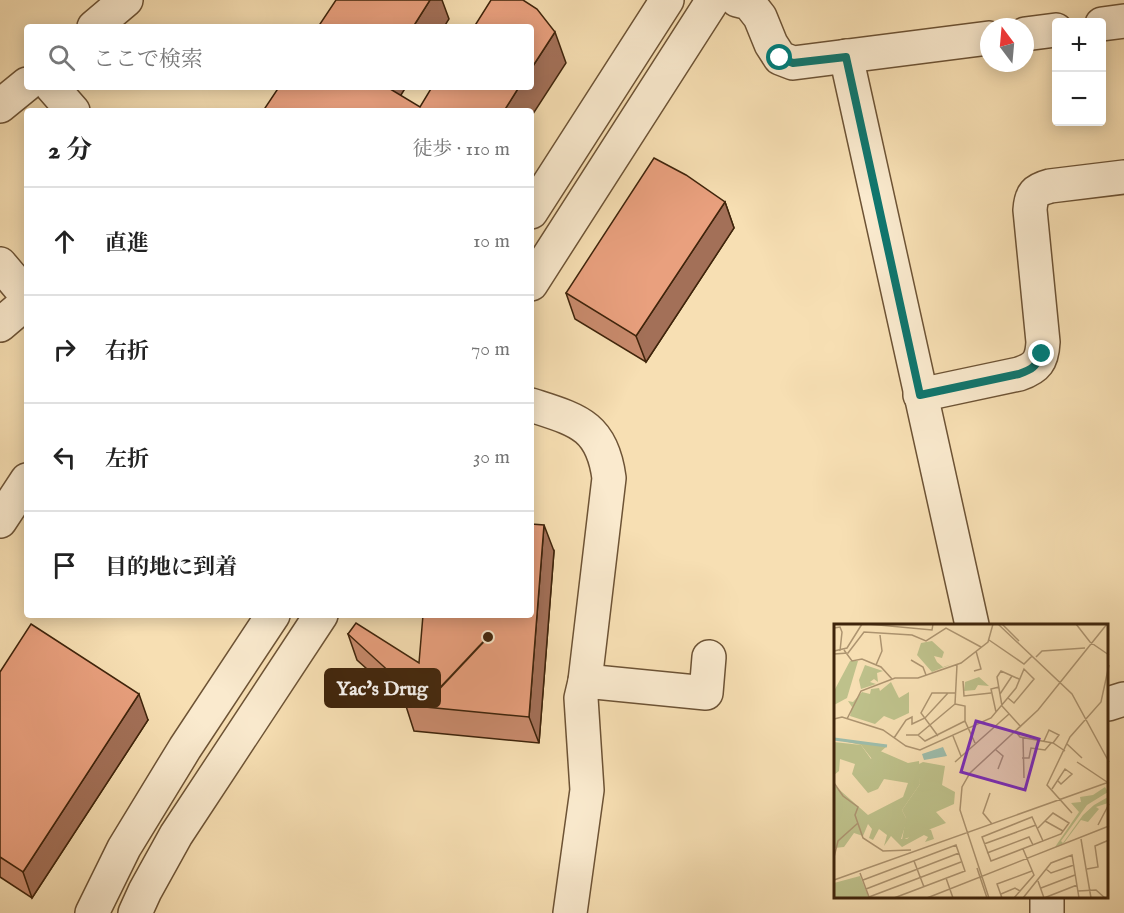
<!DOCTYPE html>
<html lang="ja">
<head>
<meta charset="utf-8">
<style>
	:root { --surface:#fff; --page:#f2f2f2; --text:#222; --muted:#767676; --line:#e0e0e0 }
	body { margin:0; font-family:"IM FELL English","Noto Serif JP",serif; background:var(--page); color:var(--text) }
	.controls { position:absolute; right:18px; top:18px; display:grid; overflow:hidden; border-radius:6px; box-shadow:0 3px 15px #0003 }
	.controls button { width:54px; height:54px; display:grid; place-items:center; padding:0; border:0; border-bottom:2px solid var(--line); background:var(--surface); color:var(--text); font:30px sans-serif }
	.compass { position:absolute; left:980px; top:18px; width:54px; height:54px; border-radius:50%; background:var(--surface); box-shadow:0 3px 15px #0003; rotate:344deg }
	.stop { position:absolute; width:18px; height:18px; margin:-14px; border:4px solid #0f766e; border-radius:50%; background:#fff }
	.stop.end { background:#0f766e; border-color:#fff; box-shadow:0 2px 6px #0008 }
	.list { margin:0; padding:0; list-style:none }
	h2 { display:flex; justify-content:space-between; align-items:center; height:78px; margin:0; padding:0 24px; font-size:26px }
	h2 small { font-size:20px; font-weight:400; color:var(--muted) }
	.list li { display:grid; grid-template-columns:39px 1fr auto; gap:18px; align-items:center; box-sizing:border-box; height:108px; padding:0 24px; border-top:2px solid var(--line) }
	.list b { display:block; font-size:22px; white-space:nowrap }
	.list em { font-size:20px; font-style:normal; color:var(--muted) }
	.icon { flex:none; width:33px; height:33px; fill:none; stroke:currentColor; stroke-width:2; stroke-linecap:round; stroke-linejoin:round }
	.map { position:relative; flex:none; width:1124px; height:913px; overflow:hidden }
	.search { position:absolute; background:var(--surface); box-shadow:0 3px 15px #0003; left:24px; top:24px; width:510px; height:66px; display:flex; align-items:center; gap:15px; box-sizing:border-box; padding:0 21px; border-radius:6px; color:var(--muted); font-size:22px }
	.panel { position:absolute; background:var(--surface); box-shadow:0 3px 15px #0003; left:24px; top:108px; width:510px; height:510px; border-radius:6px }
	.map>svg:first-child { display:block }
</style>
</head>
<body>
<div class="map">
<svg width="1124" height="913" viewBox="0 0 1124 913">
	<rect width="100%" height="100%" fill="#f7dfb3"/>
	<filter id="stains"><feTurbulence type="fractalNoise" baseFrequency=".00333" numOctaves="4"/><feColorMatrix values="0 0 0 0 .2 0 0 0 0 .09 0 0 0 0 .02 0 0 0 .5 -.17"/></filter>
	<radialGradient id="worn" r=".72"><stop offset=".6" stop-color="#630" stop-opacity="0"/><stop offset="1" stop-color="#630" stop-opacity=".3"/></radialGradient>
	<g fill="none" stroke-linecap="round" stroke-linejoin="round">
		<!-- minor casing -->
		<g stroke="#6d5335" stroke-width="36">
			<g id="minor">
				<polyline points="737,0 749,3 760,17 771,44 780,58 793,63 989,38"/>
				<polyline points="1102,24 1124,21"/>
				<polyline points="94,27 126,0"/>
				<polyline points="1025,34 1056,30"/>
				<polyline points="846,56 972,625"/>
				<polyline points="52,87 73,111"/>
				<polyline points="0,106 27,84"/>
				<polyline points="531,212 667,0"/>
				<polyline points="0,264 27,296"/>
				<polyline points="531,284 713,0"/>
				<polyline points="0,325 27,302"/>
				<path d="M920,395L1019,374C1037,368 1042,361 1043,342L1030,210C1031,194 1035,190 1050,186L1124,177"/>
				<path d="M531,405C577,420 602,425 609,478L585,681L581,698L587,790L570,913"/>
				<polyline points="0,521 27,480"/>
				<polyline points="585,681 706,693 709,657"/>
				<polyline points="1108,704 1124,699"/>
				<polyline points="92,913 124,848 185,748 273,615"/>
				<polyline points="135,913 145,891 176,835 321,615"/>
				<polyline points="1047,913 1047,896"/>
			</g>
		</g>
		<!-- minor -->
		<use href="#minor" stroke="#faeace" stroke-width="33"/>
	</g>
	<!-- wall -->
	<g fill="#c88a6c" stroke="#3f240b" stroke-width="1.5">
		<polygon points="725,202 734,228 646,362 575,319 566,293"/>
		<polygon points="554,551 539,743 414,731 405,703 357,660 348,634 419,663"/>
		<polygon points="0,672 148,720 32,898 0,877"/>
	</g>
	<!-- shaded-wall -->
	<g fill="#a37058" stroke="#3f240b" stroke-width="1.5">
		<polygon points="430,0 442,0 449,19 444,27 413,27"/>
		<polygon points="555,32 566,63 531,117 531,111 504,111 519,87 531,87 531,69"/>
		<polygon points="381,87 406,87 391,111"/>
		<polygon points="725,202 734,228 646,362 636,336"/>
		<polygon points="544,525 554,551 539,743 529,717"/>
		<polygon points="139,694 148,720 32,898 23,872"/>
	</g>
	<!-- building -->
	<g fill="#e9a07e" stroke="#3f240b" stroke-width="1.5">
		<polygon points="336,0 430,0 413,27 318,27"/>
		<polygon points="491,0 523,0 537,9 555,32 531,69 531,27 474,27"/>
		<polygon points="279,87 387,87 420,107 432,87 519,87 504,111 263,111"/>
		<polygon points="654,158 686,175 725,202 636,336 566,293"/>
		<polygon points="531,524 544,525 529,717 405,705 405,686 348,634 356,623 419,663 423,615 531,615"/>
		<polygon points="31,624 139,694 23,872 0,857 0,672"/>
	</g>
	<g fill="none" stroke-linecap="round" stroke-linejoin="round">
		<!-- route -->
		<path stroke="#0f766e" stroke-width="8" d="M780,58L793,63L846,57L920,395L1019,374C1033,369 1035,367 1042,354"/>
	</g>
	<!-- overview -->
	<g transform="translate(834 624)">
		<rect width="274" height="274" fill="#f7dfb3"/>
		<path d="M0,115L45,120L52,123L38,135L27,121ZM89,138L111,142L108,161L121,168L120,180L102,188L112,199L68,216L72,194L68,186L86,160L83,141ZM271,163L274,168L253,181L227,217L229,219L249,191L260,181L274,173V179L262,183L265,185L254,198L247,196L230,219L221,223L245,188L237,179L247,178L246,173L259,171Z" fill="#bec18b"/>
		<path d="M98,17L110,28L108,34L100,32L103,38L109,43L118,40L98,48L83,31L87,19ZM16,37H24L13,74L0,81V67ZM31,41L49,47L43,49L44,58L40,55L36,58L42,60L27,65L25,56ZM145,53L155,62L144,61L141,66L130,67L131,58ZM57,58L65,74L75,68V89L60,96L50,92L41,100L16,92L18,83L14,77L19,78L28,68L36,70L37,65L45,64L46,67ZM0,118L27,121L37,135L44,126L74,139L85,137L86,160L68,186L73,196L67,215H73L87,202L97,206L100,215L91,218L94,213L90,211L68,223L57,212L50,222L53,211L45,205L39,216L35,214L38,205L34,200L29,212L20,209L10,223L0,224V161L34,191L69,173L74,159L50,155L44,165L34,169L18,150L21,140L6,135L5,147L0,151Z" fill="#bec18b"/>
		<path d="M26,252L35,274H0V259Z" fill="#bec18b"/>
		<path d="M109,123L113,132L90,136L88,130Z" fill="#9dbdac"/>
		<path fill="none" stroke="#9dbdac" stroke-width="3" d="M0,115L53,122"/>
		<path fill="none" stroke="#ad9470" stroke-width="1.5" d="M34,0L98,6L99,0M164,0L238,70L275,138M168,0L185,17M242,0L256,18L275,31M0,4L6,3L8,8L6,27M155,16L190,40L198,32M10,26L18,37L28,35L47,43L58,55M0,27L13,24L28,0M0,30L14,29L30,8L78,11L92,17L112,4L147,23M202,33L208,27L251,24M77,36L89,43L92,51M42,41L48,27L46,11M140,47L147,45L142,27M185,55L167,47L163,53L168,82L187,103M129,57L130,72L157,69M166,70L178,52M121,80L131,82V97L141,119M162,88L157,65L165,63M0,95L8,93L49,106L72,122L86,126L157,94L182,64L190,45L200,55L180,79L174,74M13,95L27,67L61,54H84L127,39L154,18L159,0M181,107L186,113L219,119L231,127M72,111H84L121,80L123,41M84,111L91,117L131,97M104,112L87,89L98,69H121M119,112L127,132M60,114L72,96L78,93V100L91,94L114,69M189,114L190,154M210,117L215,106L225,111L219,119M233,120L248,134M162,126L169,132L164,145M188,134H195L197,124L211,126L217,119M121,138L175,90M243,138L273,158M0,159L9,172L24,183L21,191L29,214L49,227L77,226M218,165L231,145L238,150L227,160L224,157M156,169L149,189L158,200M238,189L213,161L236,113L267,78L275,41M211,197L229,207M264,201L275,180M204,204L219,189L235,199L227,210L157,237L148,213L198,193L209,217M247,215L257,274M150,220L202,201M153,229L195,213L199,221M0,233L4,217L24,199M80,237L90,263M143,244L153,274M212,245L217,249L240,241M253,245L264,243L261,222L275,216M26,249L35,273M112,254L119,274M0,256L275,158M29,256L122,221L131,247L60,274M204,257L210,274M207,264L241,251M32,265L125,229M244,267L262,266L271,274M167,270L181,264L186,267M35,273L127,238M93,274L275,202M155,274L126,186L128,163L136,149L204,86L273,0M168,274L163,260L198,247M180,274L200,251L189,225M189,274L217,239L238,231L245,274M210,274L243,261"/>
		<path fill="#7b2cbf" fill-opacity="0.15" stroke="#7b2cbf" stroke-width="3" d="M142,97L205,115L191,166L127,148Z"/>
		<rect width="274" height="274" fill="none" stroke="#3f240b" stroke-width="3"/>
	</g>
	<!-- callouts -->
	<path fill="none" stroke="#3f240b" stroke-width="2" d="M488 637L440 688"/>
	<circle fill="#3f240b" stroke="#faeace" stroke-width="2" cx="488" cy="637" r="6"/>
	<rect fill="#3f240b" stroke="#3f240b" stroke-width="2" x="325" y="669" width="115" height="38" rx="6"/>
	<g font-size="20" text-anchor="middle" font-weight="bold" fill="#fff">
		<text x="382" y="695">Yac's Drug</text>
	</g>
	<rect width="100%" height="100%" filter="url(#stains)"/>
	<rect width="100%" height="100%" fill="url(#worn)"/>
</svg>
<div class="controls">
<button>+</button>
<button>−</button>
</div>
<svg class="compass" viewBox="-18 -18 36 36"><path d="M0-13l5 13h-10z" fill="#e53935"/><path d="M0 13l5-13h-10z" fill="#767676"/></svg>
<div class="stop" style="left:780px;top:58px"></div>
<div class="stop end" style="left:1042px;top:354px"></div>
<div class="search"><svg class="icon" aria-label="search" viewBox="0 0 24 24"><circle cx="10" cy="10" r="6"/><path d="M15 15l6 6"/></svg>ここで検索</div>
<section class="panel">
<h2>2 分<small>徒歩 · 110 m</small></h2>
<ul class="list">
<li><svg class="icon" aria-label="ahead" viewBox="0 0 24 24"><path d="M12 20V5M6 11l6-6 6 6"/></svg><div><b>直進</b></div><em>10 m</em></li>
<li><svg class="icon" aria-label="right" viewBox="0 0 24 24"><path d="M7 20v-9h11M14 6l5 5-5 5"/></svg><div><b>右折</b></div><em>70 m</em></li>
<li><svg class="icon" aria-label="left" viewBox="0 0 24 24"><path d="M17 20v-9H6M10 6l-5 5 5 5"/></svg><div><b>左折</b></div><em>30 m</em></li>
<li><svg class="icon" aria-label="arrive" viewBox="0 0 24 24"><path d="M6 21V4h12l-3 4 3 4H6"/></svg><div><b>目的地に到着</b></div></li>
</ul>
</section>
</div>
</body>
</html>
